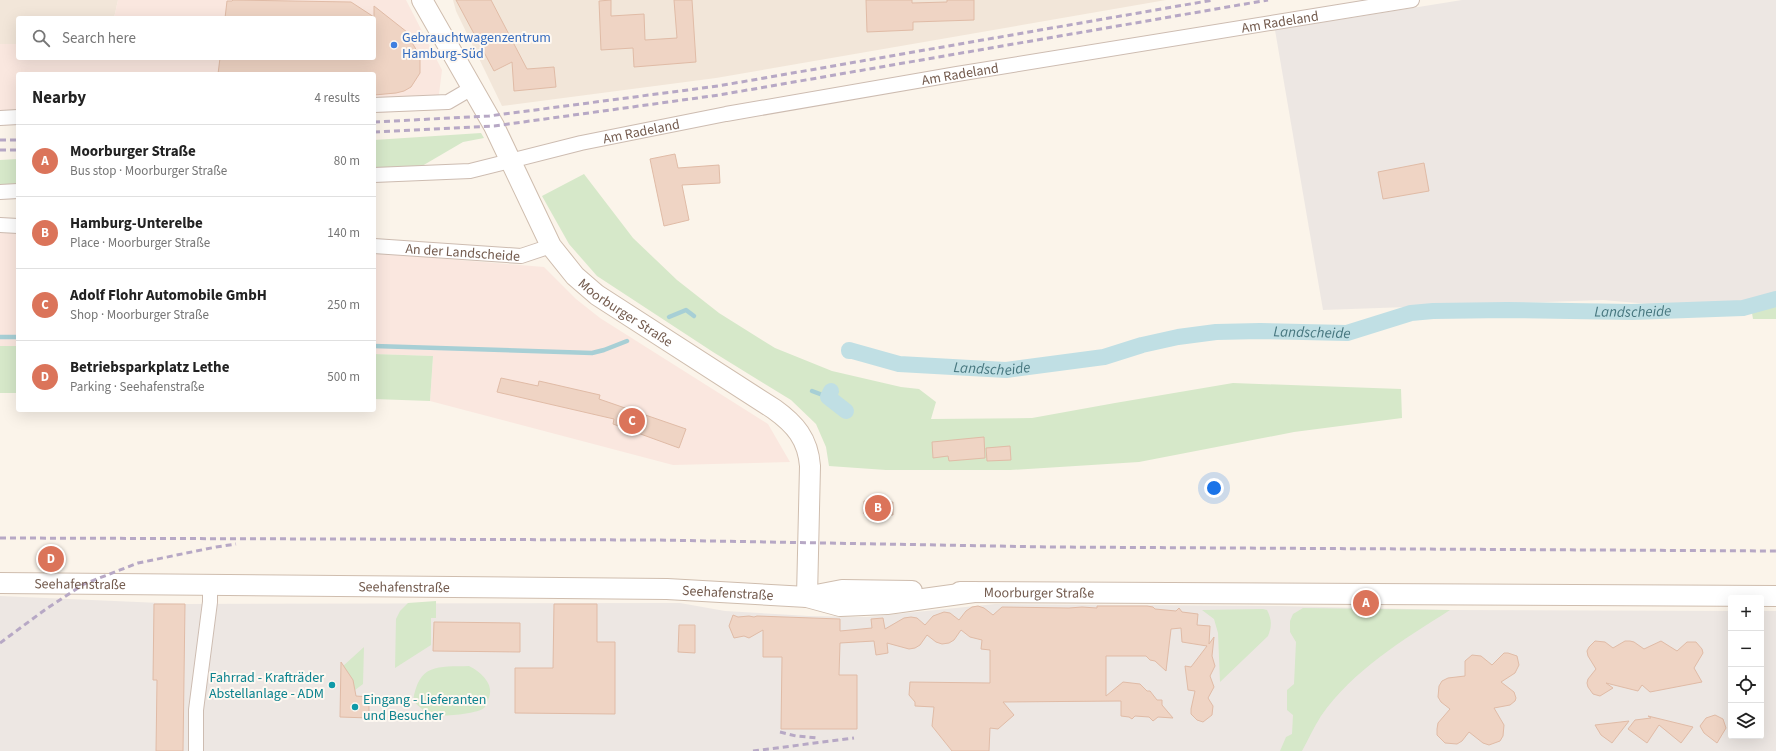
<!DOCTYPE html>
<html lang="en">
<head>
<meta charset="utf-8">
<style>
	:root { --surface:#fff; --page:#f6f6f6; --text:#222; --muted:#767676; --line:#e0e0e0; --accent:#db745a }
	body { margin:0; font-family:"Source Sans 3",sans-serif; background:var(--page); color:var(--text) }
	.controls { position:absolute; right:12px; bottom:12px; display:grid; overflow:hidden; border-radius:4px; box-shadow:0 4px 16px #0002 }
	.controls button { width:36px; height:36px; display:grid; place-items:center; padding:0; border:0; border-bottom:1px solid var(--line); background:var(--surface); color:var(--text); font:20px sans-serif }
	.you { position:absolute; left:1214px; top:488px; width:14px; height:14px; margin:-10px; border:3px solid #fff; border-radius:50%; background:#1a73e8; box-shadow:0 0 0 6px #1a73e833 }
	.badge { display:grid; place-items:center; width:26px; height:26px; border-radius:50%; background:var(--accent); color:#fff; font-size:13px; font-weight:700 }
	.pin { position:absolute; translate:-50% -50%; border:2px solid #fff; box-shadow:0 1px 4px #0006 }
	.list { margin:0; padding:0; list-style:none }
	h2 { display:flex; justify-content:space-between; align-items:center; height:52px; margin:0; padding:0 16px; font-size:17px }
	h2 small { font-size:13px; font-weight:400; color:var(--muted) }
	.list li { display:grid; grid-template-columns:26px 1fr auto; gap:12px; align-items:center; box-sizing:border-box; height:72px; padding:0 16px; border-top:1px solid var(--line) }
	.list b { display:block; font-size:15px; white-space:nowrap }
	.list p { margin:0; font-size:13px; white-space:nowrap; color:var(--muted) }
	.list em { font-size:13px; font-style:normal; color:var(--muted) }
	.icon { flex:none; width:22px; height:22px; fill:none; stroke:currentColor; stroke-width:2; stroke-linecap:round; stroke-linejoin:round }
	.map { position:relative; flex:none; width:1776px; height:751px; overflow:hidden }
	.search { position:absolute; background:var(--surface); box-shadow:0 4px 16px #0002; left:16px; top:16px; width:360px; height:44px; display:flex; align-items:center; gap:10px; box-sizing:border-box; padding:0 14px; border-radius:4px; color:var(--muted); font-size:15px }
	.panel { position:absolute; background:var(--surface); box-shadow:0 4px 16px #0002; left:16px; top:72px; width:360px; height:340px; border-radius:4px }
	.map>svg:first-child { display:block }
</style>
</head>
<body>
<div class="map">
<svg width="1776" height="751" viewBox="0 0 1776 751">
	<rect width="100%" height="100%" fill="#fbf4ea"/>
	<!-- residential -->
	<g fill="#f2e6d9">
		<polygon points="0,0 118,0 114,18 18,18 18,44 0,44"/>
		<polygon points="453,0 1166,0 716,78 502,106 456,11"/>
	</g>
	<!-- commercial -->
	<g fill="#fae7df">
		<polygon points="118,0 406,0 442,70 437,110 374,113 374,74 18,74 18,125 0,125 0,44 18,44 18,58 374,58 374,18 114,18"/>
		<polygon points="0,232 18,233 18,346 0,346"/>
		<polygon points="374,253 544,267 576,299 600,318 768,424 790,462 673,465 430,401 433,356 374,354"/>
	</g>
	<!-- industrial -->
	<g fill="#ede7e3">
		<polygon points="1462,0 1776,0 1776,304 1752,313 1603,300 1323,310 1275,30"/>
		<polygon points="0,596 183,604 680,603 725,611 809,616 867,617 995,604 1281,606 1450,610 1731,611 1731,736 1761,736 1761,611 1776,611 1776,751 0,751"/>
	</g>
	<!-- green -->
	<g fill="#d6e8c9">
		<polygon points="481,133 484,138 463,142 422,166 374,168 374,140"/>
		<polygon points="18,159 18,185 0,185 0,160"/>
		<polygon points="584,174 633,238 677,280 719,313 775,348 832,371 901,387 919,389 936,402 931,419 1032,418 1115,403 1233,383 1401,389 1402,418 1294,432 1139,462 1010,470 886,470 829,466 826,447 816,424 791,400 713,352 597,276 569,244 542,196"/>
		<polygon points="1776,304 1776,319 1753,319 1752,313"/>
		<rect x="0" y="346" width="18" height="47"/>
		<polygon points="374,354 433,356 430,401 374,399"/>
		<polygon points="436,601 436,618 431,618 431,645 395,668 396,619 400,611 408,603"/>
		<path d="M1303,608L1450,610C1403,640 1353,670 1321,716C1314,727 1308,740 1302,751H1280L1286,737L1292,734L1293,715L1287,710V690L1294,684L1296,642L1290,632V621L1293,614Z"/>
		<path d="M1263,609L1267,610C1272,620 1272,626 1268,636L1220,682L1218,633L1214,619L1202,610Z"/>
		<path d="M364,647L363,684L355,690C353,681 351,673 342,667Z"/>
		<path d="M469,666C481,672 496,685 488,700C487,702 486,706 484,708C477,714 442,717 433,715C425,713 419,706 413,701C419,663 437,667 469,666Z"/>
	</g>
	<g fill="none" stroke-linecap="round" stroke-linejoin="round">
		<!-- stream -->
		<g stroke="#a7cfd5" stroke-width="4.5">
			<polyline points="669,317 686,310 694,316"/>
			<polyline points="0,337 18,337"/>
			<polyline points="374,346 592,353 604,350 627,341"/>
			<polyline points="812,391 828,397"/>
		</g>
		<!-- canal -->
		<g stroke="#c0dfe4" stroke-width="16">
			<path id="s1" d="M849,351V350L899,364L1006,370L1104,357L1142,345L1178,337L1216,332L1260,331L1347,333L1411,313L1433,311L1507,310L1632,312L1743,308L1776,299"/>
			<polyline points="831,391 828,397 846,411"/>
		</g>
	</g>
	<!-- building -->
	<g fill="#efd4c4" stroke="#e0bba6">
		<polygon points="233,0 351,2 374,17 374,6 412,36 411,41 420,56 420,73 411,87 404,91 396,93 374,95 374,74 218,74 220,58 374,58 374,18 225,18 227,1 232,1"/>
		<polygon points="456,0 491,0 527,69 554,67 556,87 514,91 512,62 494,71"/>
		<polygon points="611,0 611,16 644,14 645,40 677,38 674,0 692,0 696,62 634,67 633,48 601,50 599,1"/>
		<polygon points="866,0 912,0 912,3 947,2 947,0 974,0 974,20 913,22 913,30 867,32"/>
		<polygon points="675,154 678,168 719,165 720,183 682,185 689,220 664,226 650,159"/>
		<polygon points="1424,163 1429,191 1383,199 1378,172"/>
		<polygon points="501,378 538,386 539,381 600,395 599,399 686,429 679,448 613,424 614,419 497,392"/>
		<polygon points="984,437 985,458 949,461 948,456 933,458 932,442"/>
		<polygon points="1010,446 1011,460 987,461 986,448"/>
		<polygon points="864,501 893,502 893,515 864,514"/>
		<polygon points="154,604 185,604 183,751 156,751 157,680 153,680"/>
		<polygon points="554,604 597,604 597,642 615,642 615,714 515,713 515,668 553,668"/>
		<polygon points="978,606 984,608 993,615 1002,607 1069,608 1082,607 1097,608 1097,606 1147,606 1153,607 1155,609 1176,611 1179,608 1182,612 1198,614 1197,625 1210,626 1209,644 1214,637 1212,656 1215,666 1210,676 1214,687 1208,698 1213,706 1212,715 1203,722 1197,720 1191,714 1191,709 1195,691 1188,690 1185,666 1191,667 1207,646 1182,642 1181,628 1171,629 1166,671 1155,661 1150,660 1146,656 1106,656 1106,696 1123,682 1140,684 1147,691 1150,691 1157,700 1162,700 1162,705 1173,718 1158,717 1153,721 1149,717 1135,716 1132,719 1129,717 1121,716 1121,701 1003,702 1014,715 998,729 990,728 989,751 952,751 932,726 934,707 915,706 915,702 909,695 910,682 990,683 990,650 981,649 982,640 970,637 961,630 954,640 949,643 942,644 936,642 927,635 920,645 915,648 909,649 887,643 888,653 876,655 874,641 840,643 839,675 857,675 857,729 781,729 782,657 763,657 763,630 749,638 744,636 734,638 729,626 733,615 738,617 749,616 754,617 757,616 840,619 840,631 872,628 871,619 883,618 885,629 904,618 911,617 917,618 925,625 933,616 944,612 950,613 959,620 966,611 972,607"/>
		<polygon points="434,622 520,623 520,652 433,651"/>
		<polygon points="679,625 695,625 695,653 678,652"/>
		<polygon points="1595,641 1605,642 1613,648 1625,641 1630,641 1634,642 1644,649 1661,641 1677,651 1687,642 1696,642 1702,649 1703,653 1694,668 1702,682 1650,692 1642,685 1638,691 1606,683 1613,688 1600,696 1593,694 1588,687 1587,683 1588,679 1596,669 1588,656 1587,651 1589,647"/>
		<polygon points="1504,653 1508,653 1517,656 1519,665 1515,673 1501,682 1514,692 1516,698 1515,701 1510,705 1494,708 1504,725 1503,736 1500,741 1489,745 1483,743 1469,732 1462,741 1457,744 1445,743 1437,735 1437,729 1438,723 1450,709 1441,702 1438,697 1439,686 1442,681 1448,678 1465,676 1465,661 1472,655 1481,656 1492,665"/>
		<polygon points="341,662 353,680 356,696 369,697 369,718 340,717"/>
		<polygon points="1715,715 1723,719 1726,728 1717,743 1704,733 1700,726 1706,718"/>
		<polygon points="1648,716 1693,727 1681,743 1659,725 1647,743 1628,729 1635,720 1651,718"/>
		<polygon points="1629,721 1612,743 1601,735 1595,725"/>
	</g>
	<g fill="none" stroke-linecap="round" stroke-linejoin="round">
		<!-- minor casing -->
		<g stroke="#cdbcb1" stroke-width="16">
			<g id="minor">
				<polyline points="374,105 448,102 472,88"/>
				<polyline points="0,118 18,117"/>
				<path id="s2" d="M374,175L470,171L581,143L726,114L957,74L1412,0"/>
				<polyline points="0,192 18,191"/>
				<polyline points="0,225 18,226"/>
				<path id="s3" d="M374,246L521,256L551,246"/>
				<polyline points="196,751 196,710 210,602 210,584"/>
			</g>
		</g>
		<!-- secondary casing -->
		<g stroke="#cfbdae" stroke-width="22">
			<g id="secondary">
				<path id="s4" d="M422,0L494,126L551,246L575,276L597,295L774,409C795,424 808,439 810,466L807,597"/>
				<path id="s5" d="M0,583L667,589L807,597L840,606L887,604L974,592"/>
				<path id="s6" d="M960,592L1776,596"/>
				<polyline points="811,596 842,590 912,591"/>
			</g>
		</g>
		<!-- minor -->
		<use href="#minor" stroke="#fff" stroke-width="14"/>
		<!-- secondary -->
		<use href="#secondary" stroke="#fff" stroke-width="20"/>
		<!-- rail -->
		<g stroke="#b7a8c5" stroke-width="3" stroke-dasharray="6 4" stroke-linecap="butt">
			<polyline points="374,122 489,116 718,86 1213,0"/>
			<polyline points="374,132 494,126 719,95 1268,0"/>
			<polyline points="0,140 18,140"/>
			<polyline points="0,150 18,150"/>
			<polyline points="0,538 655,540 1050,547 1776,551"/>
			<polyline points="0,643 46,609 84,584 138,563 216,547 236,544"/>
			<polyline points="780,732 796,736 818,738"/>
			<polyline points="753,751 854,738"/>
		</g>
	</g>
	<!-- markers -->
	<circle fill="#3f7fe0" stroke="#fef8f1" stroke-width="1.5" cx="394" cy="45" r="4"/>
	<g fill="#0f9aa8" stroke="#fef8f1" stroke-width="1.5">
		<circle cx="332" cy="685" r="4"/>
		<circle cx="355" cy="707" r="4"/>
	</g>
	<g text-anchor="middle" stroke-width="4" stroke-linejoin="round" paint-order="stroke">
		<!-- street labels -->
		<g font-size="14" fill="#745c4f" stroke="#fef8f1">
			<text dy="5" stroke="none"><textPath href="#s2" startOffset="920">Am Radeland</textPath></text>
			<text dy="5" stroke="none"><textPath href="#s2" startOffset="596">Am Radeland</textPath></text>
			<text dy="5" stroke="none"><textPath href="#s2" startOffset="272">Am Radeland</textPath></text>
			<text dy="5" stroke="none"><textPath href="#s3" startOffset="89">An der Landscheide</textPath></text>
			<text dy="5" stroke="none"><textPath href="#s4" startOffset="379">Moorburger Straße</textPath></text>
			<text dy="5" stroke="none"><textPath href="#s5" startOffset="80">Seehafenstraße</textPath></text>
			<text dy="5" stroke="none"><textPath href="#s5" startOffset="404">Seehafenstraße</textPath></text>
			<text dy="5" stroke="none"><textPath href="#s6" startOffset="79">Moorburger Straße</textPath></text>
			<text dy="5" stroke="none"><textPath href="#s5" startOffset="728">Seehafenstraße</textPath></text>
		</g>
		<!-- shop labels -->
		<g font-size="14" fill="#366cbe" stroke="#fef8f1" text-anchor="start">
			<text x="402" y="42">Gebrauchtwagenzentrum<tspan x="402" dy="16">Hamburg-Süd</tspan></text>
		</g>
		<!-- culture labels -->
		<g font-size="14" fill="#0d838f" stroke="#fef8f1" text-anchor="end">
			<text x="324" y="682">Fahrrad - Krafträder<tspan x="324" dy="16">Abstellanlage - ADM</tspan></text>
			<text x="363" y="704" text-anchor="start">Eingang - Lieferanten<tspan x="363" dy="16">und Besucher</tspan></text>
		</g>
		<!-- water labels -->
		<g font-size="15" font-style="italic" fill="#47777f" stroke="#fef8f1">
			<text dy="5" stroke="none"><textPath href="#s1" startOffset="794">Landscheide</textPath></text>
			<text dy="5" stroke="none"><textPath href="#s1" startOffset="470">Landscheide</textPath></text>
			<text dy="5" stroke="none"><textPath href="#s1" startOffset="146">Landscheide</textPath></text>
		</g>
	</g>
</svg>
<div class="controls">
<button>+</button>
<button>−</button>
<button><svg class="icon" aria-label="locate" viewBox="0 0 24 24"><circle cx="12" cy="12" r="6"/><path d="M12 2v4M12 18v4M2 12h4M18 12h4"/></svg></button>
<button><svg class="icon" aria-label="layers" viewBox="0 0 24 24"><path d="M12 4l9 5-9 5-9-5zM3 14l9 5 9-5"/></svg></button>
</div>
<div class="you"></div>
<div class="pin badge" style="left:1366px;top:603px">A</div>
<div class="pin badge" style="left:878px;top:508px">B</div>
<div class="pin badge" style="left:632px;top:421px">C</div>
<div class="pin badge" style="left:51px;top:559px">D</div>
<div class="search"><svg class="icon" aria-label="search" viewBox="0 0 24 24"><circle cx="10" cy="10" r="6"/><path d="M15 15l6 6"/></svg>Search here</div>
<section class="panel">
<h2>Nearby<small>4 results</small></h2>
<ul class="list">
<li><span class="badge">A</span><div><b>Moorburger Straße</b><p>Bus stop · Moorburger Straße</p></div><em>80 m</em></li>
<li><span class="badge">B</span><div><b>Hamburg-Unterelbe</b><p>Place · Moorburger Straße</p></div><em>140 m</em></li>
<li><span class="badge">C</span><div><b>Adolf Flohr Automobile GmbH</b><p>Shop · Moorburger Straße</p></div><em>250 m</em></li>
<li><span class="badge">D</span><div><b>Betriebsparkplatz Lethe</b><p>Parking · Seehafenstraße</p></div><em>500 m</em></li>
</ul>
</section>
</div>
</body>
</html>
